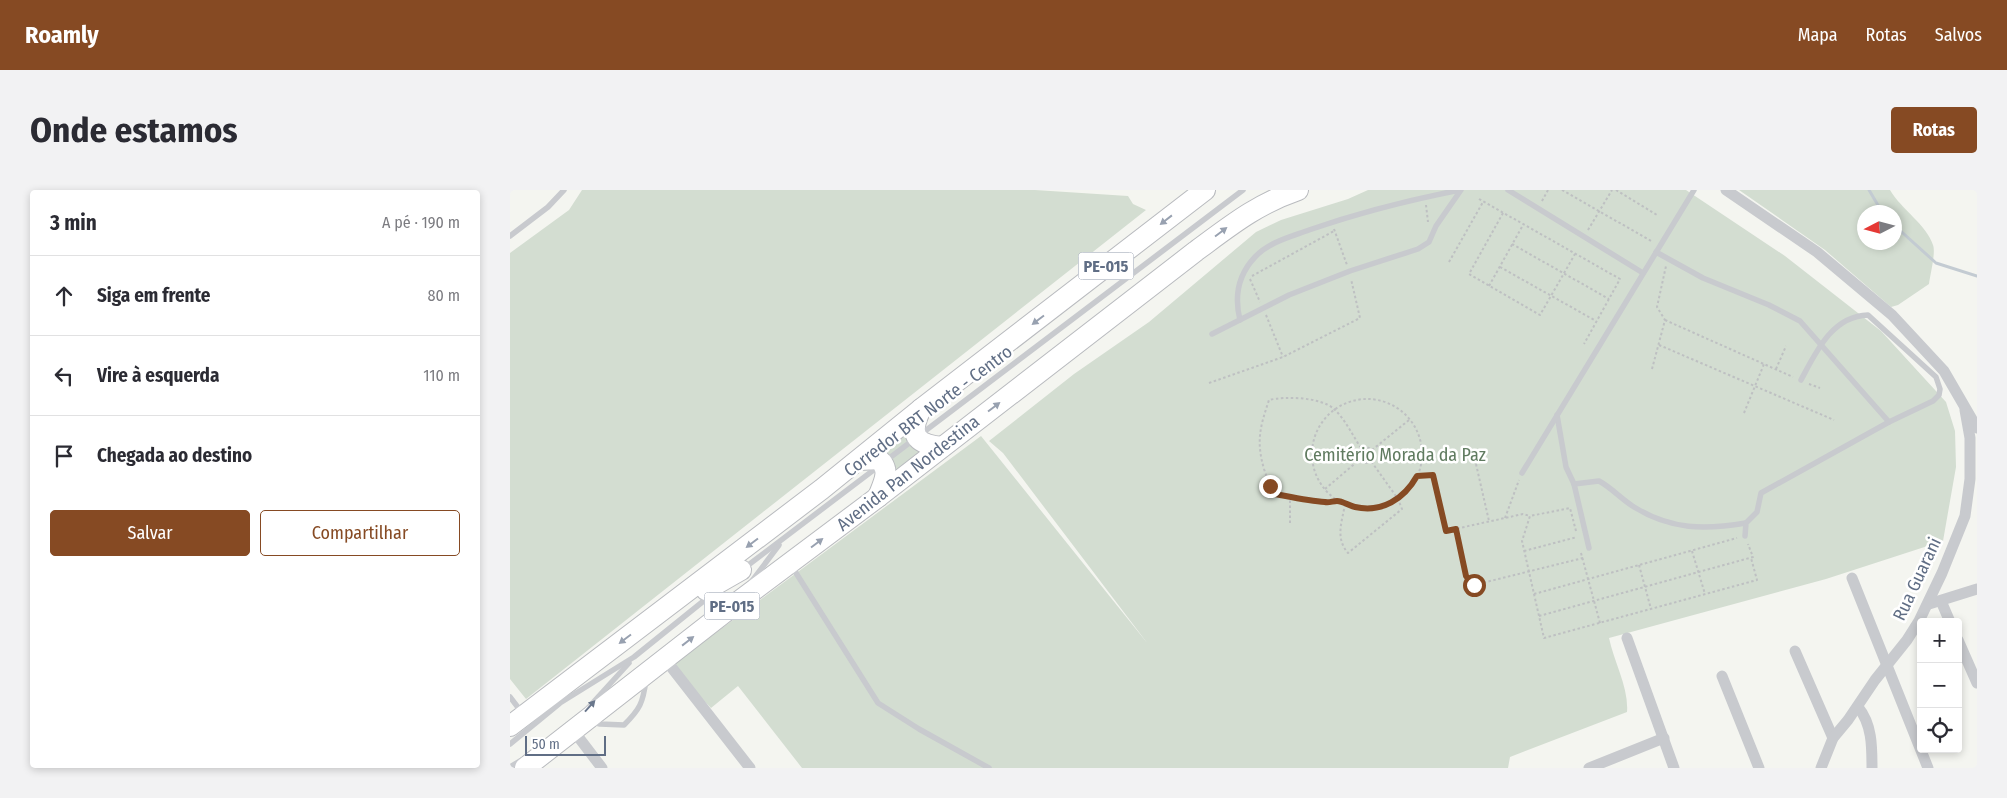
<!DOCTYPE html>
<html lang="pt">
<head>
<meta charset="utf-8">
<style>
	:root { --surface:#fff; --page:#f2f2f3; --text:#2b2b33; --muted:#7c7c81; --line:#e1e1e2; --accent:#864a23 }
	body { margin:0; font-family:"Fira Sans Condensed",sans-serif; background:var(--page); color:var(--text) }
	.controls { position:absolute; right:15px; bottom:15px; display:grid; overflow:hidden; border-radius:5px; box-shadow:0 2px 8px #0003 }
	.controls button { width:45px; height:45px; display:grid; place-items:center; padding:0; border:0; border-bottom:1px solid var(--line); background:var(--surface); color:var(--text); font:25px sans-serif }
	.compass { position:absolute; left:1347px; top:15px; width:45px; height:45px; border-radius:50%; background:var(--surface); box-shadow:0 2px 8px #0003; rotate:264deg }
	.scale { position:absolute; left:15px; bottom:12px; width:81px; box-sizing:border-box; padding-left:5px; border:2px solid #606e85; border-top:0; font-size:14px; line-height:18px; white-space:nowrap; color:#606e85; -webkit-text-stroke:4px #fff; paint-order:stroke }
	.stop { position:absolute; width:15px; height:15px; margin:-11px; border:4px solid #864a23; border-radius:50%; background:#fff }
	.stop.end { background:#864a23; border-color:#fff; box-shadow:0 1px 5px #0008 }
	.list { margin:0; padding:0; list-style:none }
	h2 { display:flex; justify-content:space-between; align-items:center; height:65px; margin:0; padding:0 20px; font-size:21px }
	h2 small { font-size:16px; font-weight:400; color:var(--muted) }
	.list li { display:grid; grid-template-columns:32px 1fr auto; gap:15px; align-items:center; box-sizing:border-box; height:80px; padding:0 20px; border-top:1px solid var(--line) }
	.list b { display:block; font-size:19px; white-space:nowrap }
	.list em { font-size:16px; font-style:normal; color:var(--muted) }
	.actions { display:flex; gap:10px; padding:15px 20px }
	.actions a { flex:1; padding:11px 0; border:1px solid var(--accent); border-radius:5px; text-align:center; font-size:18px; color:var(--accent) }
	.actions .main { background:var(--accent); color:#fff }
	.icon { flex:none; width:28px; height:28px; fill:none; stroke:currentColor; stroke-width:2; stroke-linecap:round; stroke-linejoin:round }
	.map { position:relative; flex:none; width:1467px; height:578px; overflow:hidden; border-radius:5px }
	header { display:flex; align-items:center; gap:30px; box-sizing:border-box; height:70px; padding:0 25px; background:var(--accent); color:#fff }
	header strong { font-size:24px }
	nav { display:flex; gap:28px; margin-inline-start:auto; font-size:18px }
	.intro { display:flex; align-items:center; justify-content:space-between; box-sizing:border-box; height:120px; padding:0 30px }
	h1 { margin:0; font-size:35px }
	.button { padding:12px 22px; border-radius:5px; background:var(--accent); color:#fff; font-size:18px; font-weight:700 }
	main { display:flex; gap:30px; padding:0 30px }
	aside { flex:1; background:var(--surface); border-radius:5px; box-shadow:0 2px 8px #0003 }
	.map>svg:first-child { display:block }
</style>
</head>
<body>
<header>
<strong>Roamly</strong>
<nav><a>Mapa</a><a>Rotas</a><a>Salvos</a></nav>
</header>
<div class="intro"><h1>Onde estamos</h1><a class="button">Rotas</a></div>
<main>
<aside>
<h2>3 min<small>A pé · 190 m</small></h2>
<ul class="list">
<li><svg class="icon" aria-label="ahead" viewBox="0 0 24 24"><path d="M12 20V5M6 11l6-6 6 6"/></svg><div><b>Siga em frente</b></div><em>80 m</em></li>
<li><svg class="icon" aria-label="left" viewBox="0 0 24 24"><path d="M17 20v-9H6M10 6l-5 5 5 5"/></svg><div><b>Vire à esquerda</b></div><em>110 m</em></li>
<li><svg class="icon" aria-label="arrive" viewBox="0 0 24 24"><path d="M6 21V4h12l-3 4 3 4H6"/></svg><div><b>Chegada ao destino</b></div></li>
</ul>
<div class="actions"><a class="main">Salvar</a><a>Compartilhar</a></div>
</aside>
<div class="map">
<svg width="1467" height="578" viewBox="0 0 1467 578">
	<rect width="100%" height="100%" fill="#f4f5f0"/>
	<!-- green -->
	<g fill="#d3ddd1" fill-rule="evenodd">
		<polygon points="72,0 525,0 618,6 623,14 636,20 16,509 0,489 0,63 59,20"/>
		<path d="M858,0H1176L1275,66L1371,141L1436,212L1445,241L1446,277L1433,351L1316,389L1099,448C1104,472 1119,498 1117,522L1000,567L998,578H292L228,496L201,518L161,476L471,246L638,454L493,263L479,251L564,184L639,132L746,42L771,30L838,9Z"/>
		<path d="M1229,0H1380C1391,19 1417,35 1423,55C1426,63 1420,85 1419,94L1388,115L1381,117L1315,60ZM1354,22H1384V52H1354Z"/>
		<polygon points="411,219 418,255 368,307 368,269"/>
	</g>
	<g fill="none" stroke-linecap="round" stroke-linejoin="round">
		<!-- stream -->
		<g stroke="#c3cbd2" stroke-width="3">
			<polyline points="1359,0 1372,22"/>
			<polyline points="1384,35 1426,73 1467,86"/>
		</g>
		<!-- highway casing -->
		<g stroke="#b9bbbf" stroke-width="22">
			<g id="highway">
				<path d="M411,219C399,244 404,254 432,257"/>
				<path d="M350,270L368,269C382,279 373,294 368,307"/>
				<polyline points="196,400 231,380"/>
				<polyline points="0,536 312,299 411,219 695,0"/>
				<path d="M15,578L224,415L368,307L686,61C720,36 747,14 788,0"/>
			</g>
		</g>
		<!-- path -->
		<g stroke="#bec0c2" stroke-width="2" stroke-dasharray="2.5 2.5" stroke-linecap="butt">
			<polyline points="1052,0 1143,52"/>
			<polyline points="1106,0 1147,25"/>
			<polyline points="969,9 1110,89 1074,154"/>
			<polyline points="1032,11 1038,0"/>
			<polyline points="916,15 918,32"/>
			<polyline points="993,23 959,84 1030,125 1065,64"/>
			<polyline points="824,39 837,75"/>
			<polyline points="1078,40 1102,0"/>
			<polyline points="1002,54 1099,109"/>
			<polyline points="939,72 973,12"/>
			<polyline points="990,77 1086,131"/>
			<polyline points="742,86 824,41"/>
			<polyline points="740,89 750,112"/>
			<polyline points="979,96 1013,35"/>
			<polyline points="756,125 773,167"/>
			<polyline points="1155,130 1283,187"/>
			<polyline points="1149,155 1324,230"/>
			<polyline points="1142,179 1155,130 1147,117 1156,76"/>
			<polyline points="1266,179 1276,156"/>
			<polyline points="699,193 773,167 850,128 841,89"/>
			<polyline points="1299,194 1310,198"/>
			<circle cx="857" cy="264" r="55"/>
			<polyline points="1234,223 1254,174"/>
			<circle cx="855" cy="265" r="8"/>
			<polyline points="862,260 899,230"/>
			<polyline points="966,274 979,331"/>
			<polyline points="907,286 923,285 936,341 1013,324 1020,326"/>
			<polyline points="815,299 849,270"/>
			<path d="M829,311L817,313L765,304C760,296 757,288 754,279C746,251 750,237 759,210C775,206 811,207 824,219C835,229 843,246 851,258"/>
			<path d="M835,314C832,332 825,348 838,363L892,319L888,309L861,271"/>
			<polyline points="995,328 1009,290"/>
			<polyline points="780,333 780,306"/>
			<polyline points="946,339 956,386 964,395 1073,368"/>
			<polyline points="1066,341 1060,318 1020,326 1012,351 1034,448 1247,390 1241,368"/>
			<polyline points="1014,361 1067,347"/>
			<polyline points="1182,361 1195,404"/>
			<polyline points="1071,363 1090,433"/>
			<polyline points="1129,375 1141,419"/>
			<polyline points="1024,404 1227,348"/>
			<polyline points="1029,426 1243,367 1238,354"/>
		</g>
		<!-- lane -->
		<g stroke="#c8cace" stroke-width="5.5">
			<polyline points="998,0 1133,83"/>
			<polyline points="0,46 38,17 54,0"/>
			<polyline points="1146,62 1193,88 1259,115 1290,131 1379,232"/>
			<path d="M730,130C724,106 728,85 745,67C759,52 780,47 799,40C848,23 899,10 950,0"/>
			<polyline points="702,144 779,105 840,81 908,59 919,52 926,36 951,0"/>
			<path d="M1047,225L1056,277L1064,294L1089,291C1102,298 1111,309 1124,317C1161,340 1195,340 1236,333"/>
			<polyline points="1012,283 1184,0"/>
			<polyline points="1064,294 1079,358"/>
			<path d="M1235,346L1236,333L1247,322L1251,303L1379,232L1423,211L1429,205L1430,199L1426,187L1358,125C1322,126 1306,162 1291,190"/>
			<polyline points="281,375 368,513 409,539 479,578"/>
			<polyline points="233,379 733,0"/>
			<polyline points="242,391 269,355"/>
			<polyline points="0,507 13,524"/>
			<polyline points="78,518 119,473"/>
			<path d="M83,532L90,534L114,535C130,519 133,513 136,490"/>
			<polyline points="0,554 50,513 124,467 201,405"/>
			<polyline points="0,577 12,570"/>
		</g>
		<!-- street -->
		<g stroke="#c8cace" stroke-width="11">
			<polyline points="1216,0 1307,62 1382,125 1434,181 1467,238"/>
			<polyline points="1342,388 1418,578"/>
			<polyline points="1431,411 1440,432"/>
			<polyline points="1419,414 1467,399"/>
			<polyline points="1117,448 1164,578"/>
			<polyline points="1448,450 1467,493"/>
			<polyline points="1285,461 1323,548"/>
			<polyline points="155,469 240,578"/>
			<polyline points="1212,486 1249,578"/>
			<path d="M1348,517C1362,534 1362,556 1362,578"/>
			<polyline points="63,540 92,578"/>
			<polyline points="1079,578 1154,548"/>
			<polyline points="1311,578 1323,548 1338,530 1365,490 1397,450 1409,431 1432,383 1455,326 1460,289 1460,248 1455,220"/>
		</g>
		<!-- highway -->
		<use href="#highway" stroke="#fff" stroke-width="20"/>
	</g>
	<!-- one-way arrows -->
	<defs><path id="oneway-solid" d="M-6-.8H1V-3.2L6.5 0L1 3.2V.8H-6Z" transform="scale(1.25)"/></defs>
	<g fill="#98a1b0">
		<use href="#oneway-solid" transform="translate(656 30) rotate(142)"/>
		<use href="#oneway-solid" transform="translate(711 42) rotate(-37)"/>
		<use href="#oneway-solid" transform="translate(528 130) rotate(143)"/>
		<use href="#oneway-solid" transform="translate(484 217) rotate(-37)"/>
		<use href="#oneway-solid" transform="translate(242 353) rotate(143)"/>
		<use href="#oneway-solid" transform="translate(307 353) rotate(-37)"/>
		<use href="#oneway-solid" transform="translate(115 449) rotate(143)"/>
		<use href="#oneway-solid" transform="translate(178 451) rotate(-38)"/>
	</g>
	<use fill="#6a778c" href="#oneway-solid" transform="translate(80 516) rotate(-48)"/>
	<g fill="none" stroke-linecap="round" stroke-linejoin="round">
		<!-- route -->
		<path stroke="#864a23" stroke-width="6" d="M760,296L765,304C781,307 799,311 815,312C819,313 823,311 827,311C833,311 839,316 845,317C872,323 894,309 907,286L923,285L936,341L946,339L956,386L964,395"/>
	</g>
	<g text-anchor="middle" stroke-width="5" stroke-linejoin="round" paint-order="stroke">
		<!-- shield labels -->
		<g fill="#fff" stroke="#909aaa" stroke-width="1">
			<rect x="568.5" y="62.5" width="55" height="27" rx="4"/>
			<rect x="194.5" y="402.5" width="55" height="27" rx="4"/>
		</g>
		<g font-size="16" font-weight="bold" fill="#606e85">
			<text x="596" y="82">PE-015</text>
			<text x="222" y="422">PE-015</text>
		</g>
		<!-- street labels -->
		<g font-size="18" fill="#606e85" stroke="#fff">
			<text transform="translate(418 221) rotate(-37)" y="6">Corredor BRT Norte - Centro</text>
			<text transform="translate(398 283) rotate(-38)" y="6">Avenida Pan Nordestina</text>
			<text transform="translate(1407 389) rotate(-65)" y="6">Rua Guarani</text>
		</g>
		<!-- park labels -->
		<g font-size="18" fill="#607b60" stroke="#fff">
			<text x="885" y="271">Cemitério Morada da Paz</text>
		</g>
	</g>
</svg>
<div class="controls">
<button>+</button>
<button>−</button>
<button><svg class="icon" aria-label="locate" viewBox="0 0 24 24"><circle cx="12" cy="12" r="6"/><path d="M12 2v4M12 18v4M2 12h4M18 12h4"/></svg></button>
</div>
<svg class="compass" viewBox="-18 -18 36 36"><path d="M0-13l5 13h-10z" fill="#e53935"/><path d="M0 13l5-13h-10z" fill="#7c7c81"/></svg>
<div class="scale">50 m</div>
<div class="stop" style="left:964px;top:395px"></div>
<div class="stop end" style="left:760px;top:296px"></div>
</div>
</main>
</body>
</html>
